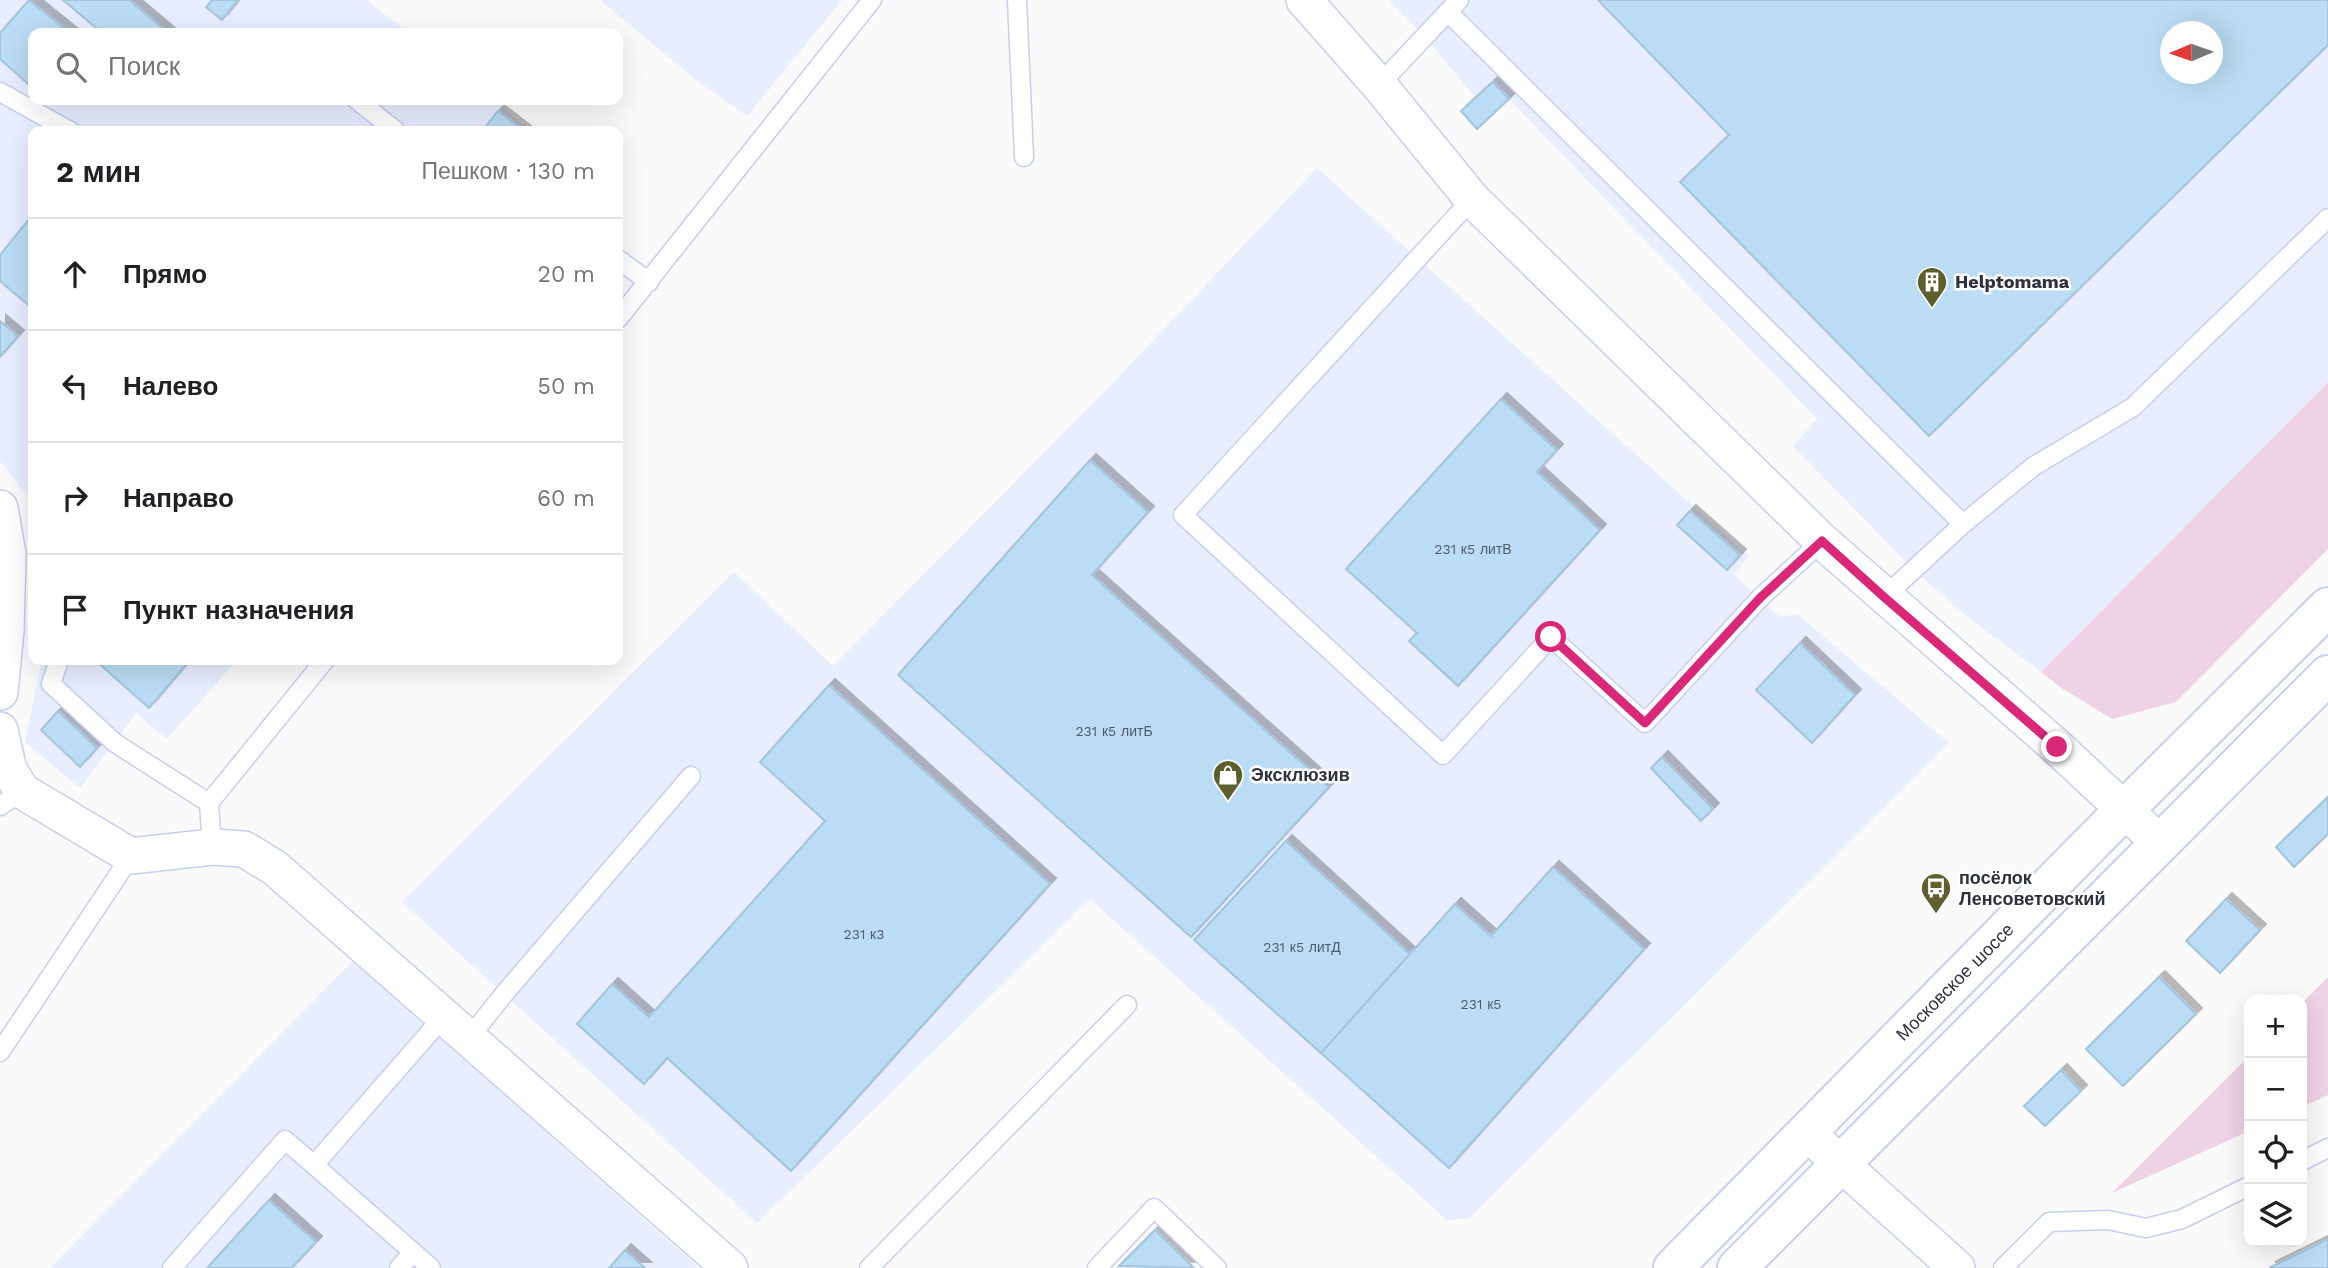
<!DOCTYPE html>
<html lang="ru">
<head>
<meta charset="utf-8">
<style>
	:root { --surface:#fff; --page:#f6f6f6; --text:#202124; --muted:#757577; --line:#e0e0e0 }
	body { margin:0; font-family:"Work Sans",sans-serif; background:var(--page); color:var(--text) }
	.controls { position:absolute; right:21px; bottom:21px; display:grid; overflow:hidden; border-radius:14px; box-shadow:0 7px 28px #0002 }
	.controls button { width:63px; height:63px; display:grid; place-items:center; padding:0; border:0; border-bottom:2px solid var(--line); background:var(--surface); color:var(--text); font:35px sans-serif }
	.compass { position:absolute; left:2160px; top:21px; width:63px; height:63px; border-radius:50%; background:var(--surface); box-shadow:0 7px 28px #0002; rotate:268deg }
	.stop { position:absolute; width:21px; height:21px; margin:-16px; border:5px solid #db2777; border-radius:50%; background:#fff }
	.stop.end { background:#db2777; border-color:#fff; box-shadow:0 2px 7px #0008 }
	.list { margin:0; padding:0; list-style:none }
	h2 { display:flex; justify-content:space-between; align-items:center; height:91px; margin:0; padding:0 28px; font-size:30px }
	h2 small { font-size:23px; font-weight:400; color:var(--muted) }
	.list li { display:grid; grid-template-columns:46px 1fr auto; gap:21px; align-items:center; box-sizing:border-box; height:112px; padding:0 28px; border-top:2px solid var(--line) }
	.list b { display:block; font-size:26px; white-space:nowrap }
	.list em { font-size:23px; font-style:normal; color:var(--muted) }
	.icon { flex:none; width:38px; height:38px; fill:none; stroke:currentColor; stroke-width:2; stroke-linecap:round; stroke-linejoin:round }
	.map { position:relative; flex:none; width:2328px; height:1268px; overflow:hidden }
	.search { position:absolute; background:var(--surface); box-shadow:0 7px 28px #0002; left:28px; top:28px; width:595px; height:77px; display:flex; align-items:center; gap:18px; box-sizing:border-box; padding:0 24px; border-radius:14px; color:var(--muted); font-size:26px }
	.panel { position:absolute; background:var(--surface); box-shadow:0 7px 28px #0002; left:28px; top:126px; width:595px; height:539px; border-radius:14px }
	.map>svg:first-child { display:block }
</style>
</head>
<body>
<div class="map">
<svg width="2328" height="1268" viewBox="0 0 2328 1268">
	<defs>
		<filter id="shadow"><feDropShadow dx="6" dy="-6" stdDeviation="0" flood-color="#0004"/></filter>
	</defs>
	<rect width="100%" height="100%" fill="#fafafa"/>
	<!-- built -->
	<g fill="#e8eeff" fill-rule="evenodd">
		<polygon points="0,0 366,0 409,33 33,33 33,100 494,100 531,131 33,131 33,502 0,461"/>
		<polygon points="600,0 842,0 747,116 696,80"/>
		<path d="M1388,0H2328V382L2041,672L1966,616L1913,569L1793,446L1817,419L1509,99L1477,129L1461,111L1475,97L1425,37ZM2170,32H2212V74H2170Z"/>
		<polygon points="1317,168 1749,556 1733,574 1780,617 1797,614 1949,743 1469,1218 1447,1220 1090,899 757,1223 402,902 734,572 833,666 1108,388"/>
		<polygon points="42,660 237,660 167,739 136,713 80,788 25,742"/>
		<polygon points="353,961 699,1268 50,1268"/>
	</g>
	<!-- green -->
	<g fill="#eed2e6">
		<polygon points="2328,382 2328,549 2176,702 2112,719 2060,687 2041,672"/>
		<polygon points="2328,977 2328,1095 2302,1107 2302,1003"/>
		<polygon points="2249,1056 2249,1131 2112,1193"/>
	</g>
	<!-- building -->
	<g fill="#badcf4" stroke="#a4c4dc" stroke-width="2" fill-rule="evenodd" filter="url(#shadow)">
		<polygon points="29,0 70,33 33,33 33,88 0,59 0,33"/>
		<polygon points="63,0 129,0 168,33 102,33"/>
		<polygon points="212,0 238,0 222,20 206,7"/>
		<path d="M1598,0H2328V45L1929,436L1680,182L1729,135ZM2170,32H2212V74H2170Z"/>
		<polygon points="1493,82 1509,99 1477,129 1461,111"/>
		<polygon points="498,111 524,131 482,131"/>
		<polygon points="33,214 33,309 0,281 0,255"/>
		<polygon points="0,321 18,336 0,357"/>
		<polygon points="1501,399 1557,450 1537,472 1600,530 1458,686 1409,641 1417,633 1346,569"/>
		<polygon points="1090,460 1148,512 1092,575 1329,787 1191,937 898,675"/>
		<polygon points="1690,511 1740,555 1727,570 1677,525"/>
		<polygon points="1800,643 1855,695 1812,743 1756,690"/>
		<polygon points="95,660 190,660 149,708"/>
		<polygon points="829,685 1050,884 791,1171 667,1058 644,1084 577,1024 612,984 649,1017 825,821 760,762"/>
		<polygon points="58,711 97,748 80,767 41,730"/>
		<polygon points="1662,757 1713,809 1701,821 1651,768"/>
		<polygon points="2328,797 2328,834 2294,867 2276,847"/>
		<polygon points="1286,841 1410,954 1321,1053 1194,940"/>
		<polygon points="1553,867 1644,949 1449,1168 1321,1053 1455,904 1491,936"/>
		<polygon points="2226,899 2260,930 2220,973 2186,941"/>
		<polygon points="2159,977 2196,1014 2123,1086 2086,1049"/>
		<polygon points="2061,1070 2081,1091 2045,1126 2024,1106"/>
		<polygon points="269,1200 316,1242 292,1268 207,1268"/>
		<polygon points="1155,1230 1194,1268 1119,1266"/>
		<polygon points="2328,1239 2328,1268 2269,1268"/>
		<polygon points="625,1250 645,1268 609,1268"/>
	</g>
	<g fill="none" stroke-linecap="round" stroke-linejoin="round">
		<!-- service casing -->
		<g stroke="#c4cff1" stroke-width="21">
			<g id="service">
				<polyline points="1017,0 1024,157"/>
				<polyline points="1448,12 1963,524"/>
				<polyline points="1379,85 1459,0"/>
				<polyline points="0,92 70,131"/>
				<polyline points="357,100 396,131"/>
				<polyline points="1472,199 1183,515 1443,755 1551,637 1645,723 1760,598 1822,541"/>
				<polyline points="618,259 649,282"/>
				<polyline points="618,319 872,0"/>
				<polyline points="1884,597 1963,524 2034,466 2133,407 2328,218"/>
				<polyline points="59,660 51,684 115,743 209,803 212,847"/>
				<polyline points="209,803 325,660"/>
				<polyline points="0,806 22,791"/>
				<polyline points="469,1038 504,994 691,776"/>
				<polyline points="0,1052 131,856"/>
				<polyline points="2302,1161 2328,1148"/>
				<polyline points="172,1268 285,1140 314,1165"/>
				<polyline points="399,1268 413,1252"/>
				<polyline points="431,1268 314,1165 444,1016"/>
				<polyline points="869,1268 1127,1005"/>
				<polyline points="1097,1268 1154,1208 1217,1268"/>
				<polyline points="2003,1268 2049,1222 2108,1220 2146,1228 2182,1219 2249,1186"/>
			</g>
		</g>
		<!-- minor casing -->
		<g stroke="#c4cff1" stroke-width="38">
			<g id="minor">
				<polyline points="1304,0 1379,85 1472,199 1822,541 2057,747 2161,844"/>
				<polyline points="0,508 8,554 6,631 0,692"/>
				<polyline points="0,730 9,770 22,791 131,856 212,847 244,849 275,868 730,1268"/>
				<polyline points="1807,1133 1957,1268"/>
			</g>
		</g>
		<!-- trunk casing -->
		<g stroke="#c4cff1" stroke-width="42">
			<g id="trunk">
				<polyline points="1673,1268 2124,810 2328,607"/>
				<polyline points="1737,1268 2328,675"/>
			</g>
		</g>
		<!-- service -->
		<use href="#service" stroke="#fff" stroke-width="18"/>
		<!-- minor -->
		<use href="#minor" stroke="#fff" stroke-width="35"/>
		<!-- trunk -->
		<use href="#trunk" stroke="#fff" stroke-width="38"/>
	</g>
	<g fill="none" stroke-linecap="round" stroke-linejoin="round">
		<!-- route -->
		<polyline stroke="#db2777" stroke-width="9" points="1551,637 1645,723 1760,598 1822,541 1884,597 2057,747"/>
	</g>
	<!-- icons -->
	<defs>
		<g id="building-pin" transform="scale(1.575)"><path d="M0 17L-7.5 6A9.5 9.5 0 1 1 7.5 6Z" fill="#5d602d" stroke="#fff"/><path d="M-4-6H4V6H1V3H-1V6H-4ZM-2.5-4.3h1.7v1.8h-1.7ZM.8-4.3h1.7v1.8H.8ZM-2.5-1h1.7V.8h-1.7ZM.8-1h1.7V.8H.8Z" fill="#fff"/></g>
		<g id="shop-pin" transform="scale(1.575)"><path d="M0 17L-7.5 6A9.5 9.5 0 1 1 7.5 6Z" fill="#5d602d" stroke="#fff"/><path d="M-5-2.5h2.3a2.7 3.5 0 0 1 5.4 0H5L5.5 6h-11ZM-1.5-2.5h3a1.5 2.3 0 0 0-3 0Z" fill="#fff"/></g>
		<g id="bus-pin" transform="scale(1.575)"><path d="M0 17L-7.5 6A9.5 9.5 0 1 1 7.5 6Z" fill="#5d602d" stroke="#fff"/><path d="M-5-6H5V4H4V6H2V4H-2V6H-4V4H-5ZM-3.5-4V0h7V-4ZM-3.5 1.2v1.5H-2V1.2ZM2 1.2v1.5H3.5V1.2Z" fill="#fff"/></g>
	</defs>
	<g fill-rule="evenodd">
		<use href="#building-pin" x="1932" y="282"/>
		<use href="#shop-pin" x="1228" y="775"/>
		<use href="#bus-pin" x="1936" y="888"/>
	</g>
	<g text-anchor="middle" stroke-width="5" stroke-linejoin="round" paint-order="stroke">
		<!-- number labels -->
		<g font-size="14" fill="#505c6c">
			<text x="1473" y="554">231 к5 литВ</text>
			<text x="1114" y="736">231 к5 литБ</text>
			<text x="864" y="939">231 к3</text>
			<text x="1302" y="952">231 к5 литД</text>
			<text x="1481" y="1009">231 к5</text>
		</g>
		<!-- poi labels -->
		<g font-size="18" font-weight="bold" fill="#2d313e" stroke="#fff" text-anchor="start">
			<text x="1955" y="288">Helptomama</text>
			<text x="1251" y="781">Эксклюзив</text>
			<text x="1959" y="884">посёлок<tspan x="1959" dy="21">Ленсоветовский</tspan></text>
		</g>
		<!-- street labels -->
		<g font-size="18" fill="#2d313e" stroke="#fff">
			<text transform="translate(1955 982) rotate(-45)" y="6">Московское шоссе</text>
		</g>
	</g>
</svg>
<div class="controls">
<button>+</button>
<button>−</button>
<button><svg class="icon" aria-label="locate" viewBox="0 0 24 24"><circle cx="12" cy="12" r="6"/><path d="M12 2v4M12 18v4M2 12h4M18 12h4"/></svg></button>
<button><svg class="icon" aria-label="layers" viewBox="0 0 24 24"><path d="M12 4l9 5-9 5-9-5zM3 14l9 5 9-5"/></svg></button>
</div>
<svg class="compass" viewBox="-18 -18 36 36"><path d="M0-13l5 13h-10z" fill="#e53935"/><path d="M0 13l5-13h-10z" fill="#757577"/></svg>
<div class="stop" style="left:1551px;top:637px"></div>
<div class="stop end" style="left:2057px;top:747px"></div>
<div class="search"><svg class="icon" aria-label="search" viewBox="0 0 24 24"><circle cx="10" cy="10" r="6"/><path d="M15 15l6 6"/></svg>Поиск</div>
<section class="panel">
<h2>2 мин<small>Пешком · 130 m</small></h2>
<ul class="list">
<li><svg class="icon" aria-label="ahead" viewBox="0 0 24 24"><path d="M12 20V5M6 11l6-6 6 6"/></svg><div><b>Прямо</b></div><em>20 m</em></li>
<li><svg class="icon" aria-label="left" viewBox="0 0 24 24"><path d="M17 20v-9H6M10 6l-5 5 5 5"/></svg><div><b>Налево</b></div><em>50 m</em></li>
<li><svg class="icon" aria-label="right" viewBox="0 0 24 24"><path d="M7 20v-9h11M14 6l5 5-5 5"/></svg><div><b>Направо</b></div><em>60 m</em></li>
<li><svg class="icon" aria-label="arrive" viewBox="0 0 24 24"><path d="M6 21V4h12l-3 4 3 4H6"/></svg><div><b>Пункт назначения</b></div></li>
</ul>
</section>
</div>
</body>
</html>
